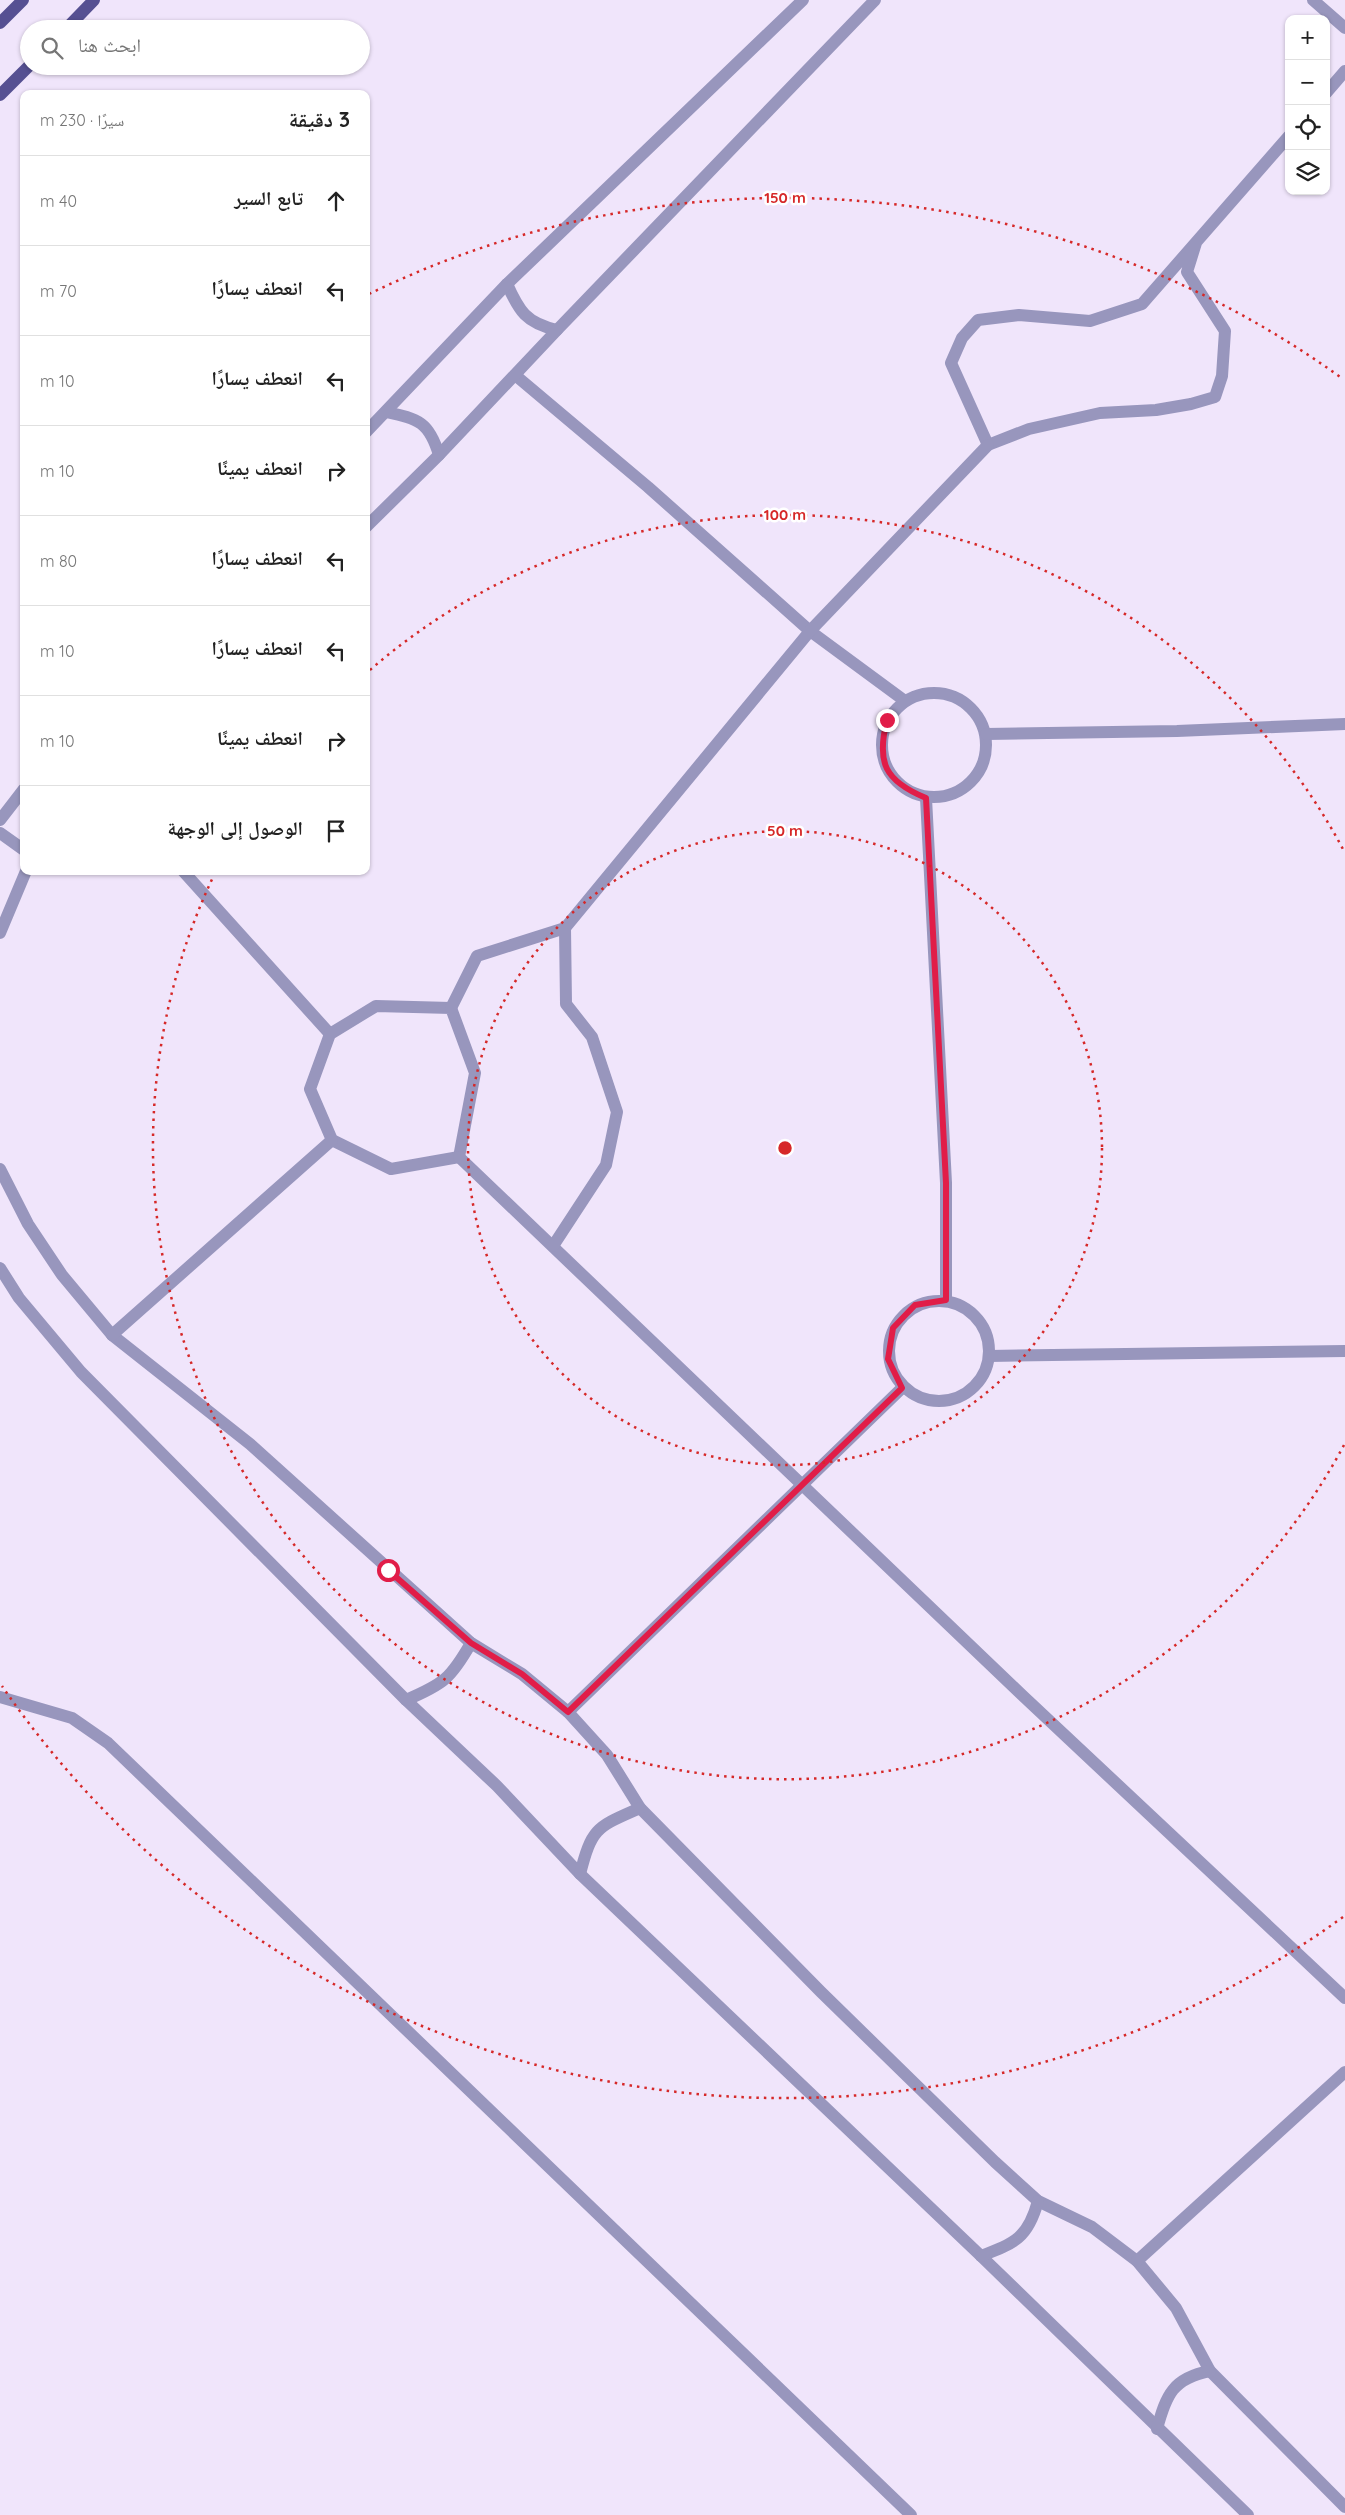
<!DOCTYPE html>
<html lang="ar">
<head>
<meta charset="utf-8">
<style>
	:root { --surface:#fff; --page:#f6f6f6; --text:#222; --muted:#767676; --line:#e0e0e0 }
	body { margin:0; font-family:Quicksand,"Noto Naskh Arabic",sans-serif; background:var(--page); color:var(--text); direction:rtl }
	.controls { position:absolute; right:15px; top:15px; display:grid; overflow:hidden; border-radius:10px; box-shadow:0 1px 4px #0004 }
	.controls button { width:45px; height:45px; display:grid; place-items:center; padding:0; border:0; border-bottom:1px solid var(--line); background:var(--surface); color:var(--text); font:25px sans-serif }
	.stop { position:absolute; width:15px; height:15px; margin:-11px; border:4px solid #e11d48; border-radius:50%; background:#fff }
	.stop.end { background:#e11d48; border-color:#fff; box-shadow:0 1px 5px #0008 }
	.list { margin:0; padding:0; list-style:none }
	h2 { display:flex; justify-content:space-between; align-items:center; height:65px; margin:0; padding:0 20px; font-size:21px }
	h2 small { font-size:16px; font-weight:400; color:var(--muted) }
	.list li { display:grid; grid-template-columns:32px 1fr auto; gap:15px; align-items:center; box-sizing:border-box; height:90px; padding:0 20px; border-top:1px solid var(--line) }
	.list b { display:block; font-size:19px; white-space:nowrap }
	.list em { font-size:16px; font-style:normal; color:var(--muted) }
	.icon { flex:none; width:28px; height:28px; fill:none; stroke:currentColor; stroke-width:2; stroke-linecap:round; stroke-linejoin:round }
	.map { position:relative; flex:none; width:1345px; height:2515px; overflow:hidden; direction:ltr }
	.search { position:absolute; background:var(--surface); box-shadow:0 1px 4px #0004; left:20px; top:20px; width:350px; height:55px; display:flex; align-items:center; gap:12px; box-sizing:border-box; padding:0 18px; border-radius:28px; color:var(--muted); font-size:19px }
	.panel { position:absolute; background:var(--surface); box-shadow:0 1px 4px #0004; left:20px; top:90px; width:350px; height:785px; border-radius:10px; direction:rtl }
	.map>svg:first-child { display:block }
</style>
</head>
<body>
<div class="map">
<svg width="1345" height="2515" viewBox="0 0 1345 2515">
	<rect width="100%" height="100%" fill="#f0e5fb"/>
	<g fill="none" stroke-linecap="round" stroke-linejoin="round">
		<!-- street -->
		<g stroke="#9896bd" stroke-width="12">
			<polyline points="1313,0 1345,28"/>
			<polyline points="1326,93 1345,71"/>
			<polyline points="1196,243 1187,272 1225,331 1222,376 1215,397 1191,404 1156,410 1100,413 1029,429 988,445 951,363 962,338 978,320 1019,315 1090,321 1142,304 1289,136"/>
			<path d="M507,284C519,311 526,323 557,330"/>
			<polyline points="515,375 648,487 810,631 905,701"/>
			<path d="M386,412C419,419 429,422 439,455"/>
			<polyline points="366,432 507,284 803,0"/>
			<polyline points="366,527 439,455 557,330 875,0"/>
			<circle cx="934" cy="745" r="52"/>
			<polyline points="986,734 1177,731 1345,724"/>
			<polyline points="926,798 946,1183 946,1300"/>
			<polyline points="0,820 24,789"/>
			<polyline points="0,833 24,850"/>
			<polyline points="183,871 330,1034"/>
			<polyline points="0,933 26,871"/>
			<polygon points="376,1006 451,1008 475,1073 459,1157 391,1169 332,1140 310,1089 330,1034"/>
			<polyline points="451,1008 477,956 565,928 810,631 988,445"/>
			<polyline points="459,1157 1022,1695 1345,1998"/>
			<polyline points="0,1169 28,1224 62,1275 112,1335 250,1444 471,1643 522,1674 568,1712 607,1755 640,1808 821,1992 995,2162 1038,2201 1092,2227 1137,2261 1176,2308 1210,2371 1345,2507"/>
			<polyline points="553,1246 606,1165 617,1112 592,1037 566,1004 565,928"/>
			<polyline points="0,1268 19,1298 81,1372 406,1700 497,1786 580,1874 981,2256 1248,2515"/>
			<circle cx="939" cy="1351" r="50"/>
			<polyline points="112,1335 332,1140"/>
			<polyline points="989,1356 1345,1351"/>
			<polyline points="0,1697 72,1718 108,1743 911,2515"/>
			<path d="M406,1700C444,1684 451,1678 471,1643"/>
			<polyline points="568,1712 902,1388"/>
			<path d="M580,1874C592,1827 597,1827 640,1808"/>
			<path d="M981,2256C1015,2243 1028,2238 1038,2201"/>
			<polyline points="1137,2261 1345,2072"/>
			<path d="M1157,2429C1166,2395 1173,2378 1210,2371"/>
		</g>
		<!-- primary -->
		<g stroke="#565092" stroke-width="12">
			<polyline points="0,23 23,0"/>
			<polyline points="66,29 94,0"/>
			<polyline points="0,95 29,66"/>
		</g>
	</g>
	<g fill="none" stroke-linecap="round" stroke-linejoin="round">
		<!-- route -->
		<path stroke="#e11d48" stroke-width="6" d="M388,1570L471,1643L522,1674L568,1712L902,1388L888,1359L893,1328L915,1305L946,1300V1183L926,798C885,781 876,763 887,720"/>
	</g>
	<!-- distance rings -->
	<g fill="none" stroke="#d62828" stroke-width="2.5" stroke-dasharray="2.5 5">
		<circle cx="785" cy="1148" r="317"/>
		<path d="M1344 1445A633 633 0 0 1 214 875M370 670A633 633 0 0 1 1344 851"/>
		<path d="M1343 1917A950 950 0 0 1 2 1686M369 294A950 950 0 0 1 1343 379"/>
	</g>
	<circle cx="785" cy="1148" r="8" fill="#d62828" stroke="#fff" stroke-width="2.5"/>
	<g font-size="15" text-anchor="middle" font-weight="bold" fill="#d62828" stroke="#fff" stroke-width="5" stroke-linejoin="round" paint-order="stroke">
		<text x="785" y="203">150 m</text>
		<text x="785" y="520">100 m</text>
		<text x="785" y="836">50 m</text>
	</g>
</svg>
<div class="controls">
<button>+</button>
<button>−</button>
<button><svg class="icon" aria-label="locate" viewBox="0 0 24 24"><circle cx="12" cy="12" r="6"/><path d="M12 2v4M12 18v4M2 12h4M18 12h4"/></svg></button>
<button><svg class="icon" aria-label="layers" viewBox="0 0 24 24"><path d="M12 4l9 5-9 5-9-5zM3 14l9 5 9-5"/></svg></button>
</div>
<div class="stop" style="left:388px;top:1570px"></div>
<div class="stop end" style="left:887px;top:720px"></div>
<div class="search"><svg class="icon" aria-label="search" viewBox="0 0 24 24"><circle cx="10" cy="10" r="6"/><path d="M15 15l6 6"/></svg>ابحث هنا</div>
<section class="panel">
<h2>3 دقيقة<small>سيرًا · 230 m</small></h2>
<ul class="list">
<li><svg class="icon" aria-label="ahead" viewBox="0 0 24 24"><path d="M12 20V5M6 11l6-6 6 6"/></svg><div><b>تابع السير</b></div><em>40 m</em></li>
<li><svg class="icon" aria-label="left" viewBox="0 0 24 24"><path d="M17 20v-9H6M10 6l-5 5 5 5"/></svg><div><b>انعطف يسارًا</b></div><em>70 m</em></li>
<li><svg class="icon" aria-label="left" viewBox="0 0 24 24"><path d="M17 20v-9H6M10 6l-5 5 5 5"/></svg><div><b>انعطف يسارًا</b></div><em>10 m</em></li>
<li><svg class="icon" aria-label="right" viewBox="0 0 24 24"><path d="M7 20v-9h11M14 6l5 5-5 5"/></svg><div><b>انعطف يمينًا</b></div><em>10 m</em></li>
<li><svg class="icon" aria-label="left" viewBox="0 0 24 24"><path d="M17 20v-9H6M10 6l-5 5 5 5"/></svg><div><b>انعطف يسارًا</b></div><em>80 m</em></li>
<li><svg class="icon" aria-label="left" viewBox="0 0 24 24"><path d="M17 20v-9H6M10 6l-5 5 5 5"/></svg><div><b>انعطف يسارًا</b></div><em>10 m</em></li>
<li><svg class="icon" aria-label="right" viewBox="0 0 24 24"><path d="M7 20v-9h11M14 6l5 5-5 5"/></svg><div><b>انعطف يمينًا</b></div><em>10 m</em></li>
<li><svg class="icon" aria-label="arrive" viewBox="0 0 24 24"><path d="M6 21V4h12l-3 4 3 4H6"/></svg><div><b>الوصول إلى الوجهة</b></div></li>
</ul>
</section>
</div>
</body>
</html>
